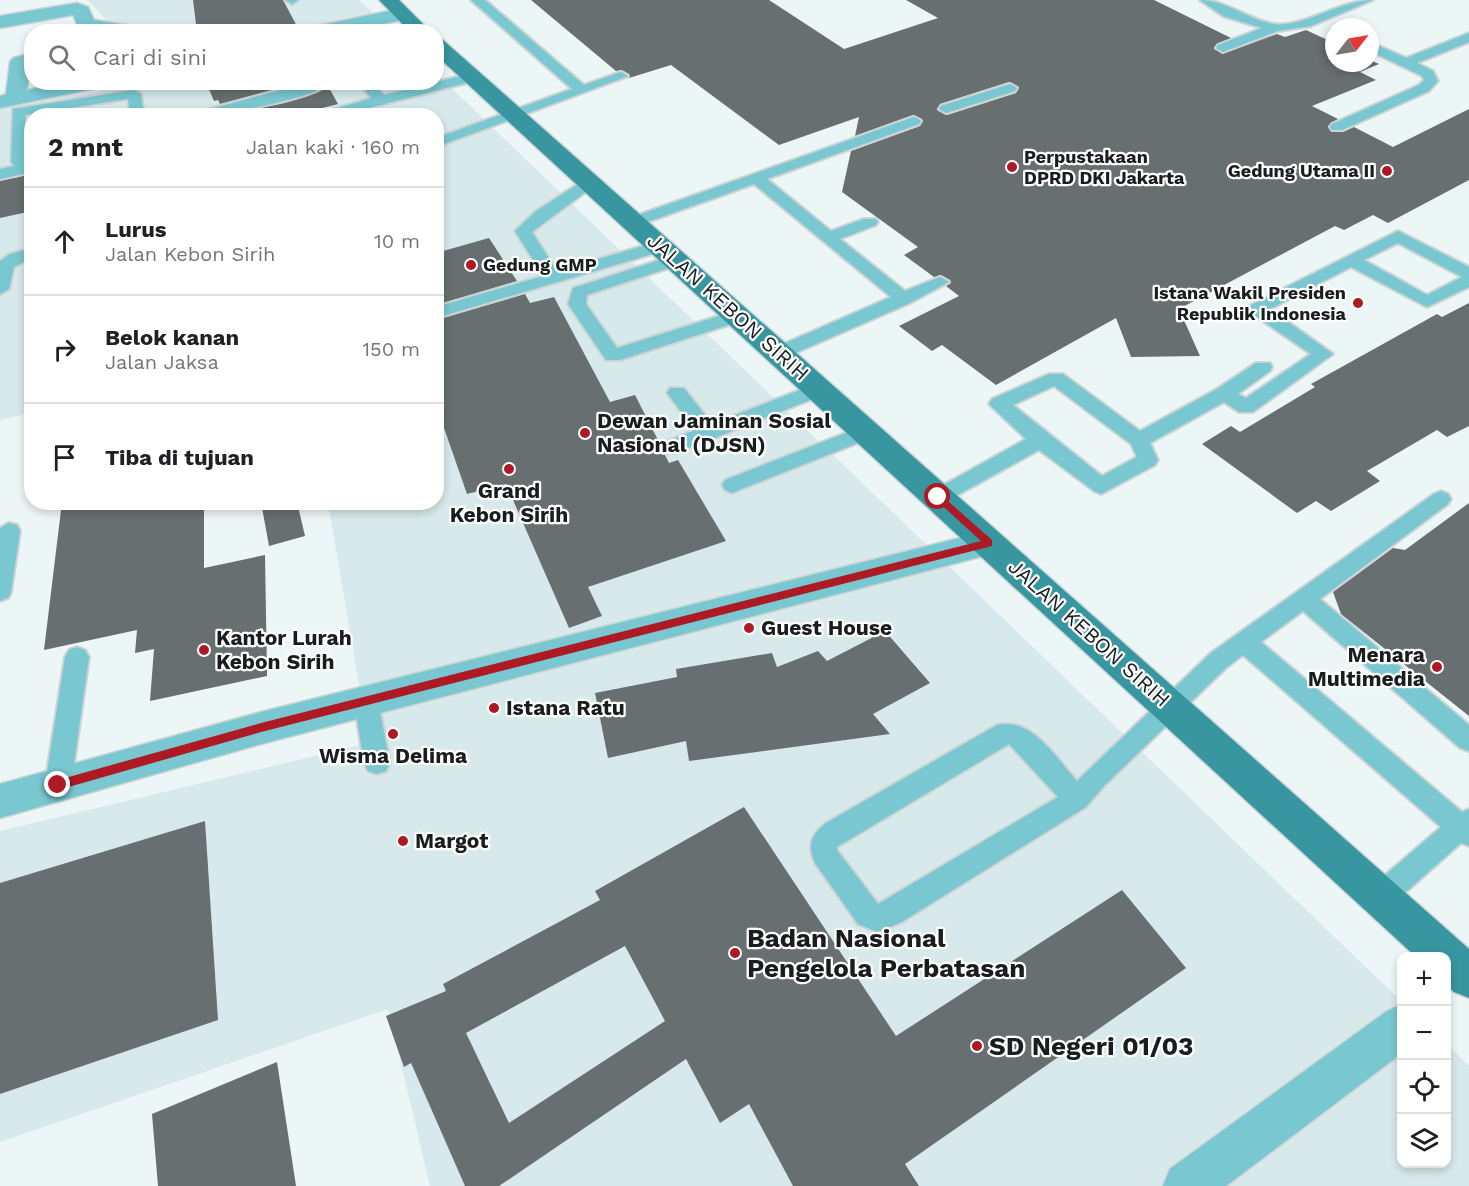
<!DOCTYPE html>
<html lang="id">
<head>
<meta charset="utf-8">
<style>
	:root { --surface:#fff; --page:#f6f6f6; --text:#202124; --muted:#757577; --line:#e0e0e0 }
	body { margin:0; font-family:"Work Sans",sans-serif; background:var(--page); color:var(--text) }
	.controls { position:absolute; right:18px; bottom:18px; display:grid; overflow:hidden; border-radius:12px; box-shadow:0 3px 9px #0003 }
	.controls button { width:54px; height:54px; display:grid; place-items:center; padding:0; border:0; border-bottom:2px solid var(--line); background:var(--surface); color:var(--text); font:30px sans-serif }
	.compass { position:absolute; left:1325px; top:18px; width:54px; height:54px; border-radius:50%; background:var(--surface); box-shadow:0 3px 9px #0003; rotate:59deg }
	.stop { position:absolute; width:18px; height:18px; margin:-14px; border:4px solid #ad1a23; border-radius:50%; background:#fff }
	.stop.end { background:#ad1a23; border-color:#fff; box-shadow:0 2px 6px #0008 }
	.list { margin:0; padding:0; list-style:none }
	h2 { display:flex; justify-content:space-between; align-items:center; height:78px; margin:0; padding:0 24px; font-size:26px }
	h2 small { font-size:20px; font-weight:400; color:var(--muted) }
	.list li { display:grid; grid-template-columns:39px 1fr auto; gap:18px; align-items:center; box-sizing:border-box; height:108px; padding:0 24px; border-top:2px solid var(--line) }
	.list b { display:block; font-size:22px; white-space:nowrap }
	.list p { margin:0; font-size:20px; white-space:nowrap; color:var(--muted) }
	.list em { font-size:20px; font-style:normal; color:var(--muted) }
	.icon { flex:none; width:33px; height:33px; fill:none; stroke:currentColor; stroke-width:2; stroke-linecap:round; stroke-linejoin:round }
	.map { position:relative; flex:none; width:1469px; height:1186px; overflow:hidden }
	.search { position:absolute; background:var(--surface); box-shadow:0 3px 9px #0003; left:24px; top:24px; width:420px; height:66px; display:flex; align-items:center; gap:15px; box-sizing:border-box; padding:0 21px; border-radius:24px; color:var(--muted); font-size:22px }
	.panel { position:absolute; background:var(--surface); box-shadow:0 3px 9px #0003; left:24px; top:108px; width:420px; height:402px; border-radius:24px }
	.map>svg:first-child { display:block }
</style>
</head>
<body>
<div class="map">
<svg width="1469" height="1186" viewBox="0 0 1469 1186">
	<rect width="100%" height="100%" fill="#edf6f6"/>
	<!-- built -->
	<g fill="#d8e9eb">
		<polygon points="88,0 359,0 392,31 116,31"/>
		<polygon points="437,74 1401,1001 1402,1164 1446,1164 1447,1044 1469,1066 1469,1186 430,1186 388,1009 0,1142 0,831 369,743 328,503 436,502 436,116 32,116 31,413 0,420 0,106 150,83 436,82"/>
	</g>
	<!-- building -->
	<g fill="#686f70" fill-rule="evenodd">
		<polygon points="193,0 283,0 300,32 197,32"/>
		<path d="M531,0H769L844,49L938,18L906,0H1154L1231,38L1214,47L1222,54L1277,34L1285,37L1306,30L1334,43V63H1370V60L1379,64L1360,72L1376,80L1312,106L1338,119L1328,126L1332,132H1343L1354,127L1393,147L1469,109V180L1388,223L1373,215L1344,230L1335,226L1179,309L1200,356L1131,357L1116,318L996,385L942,345L932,351L899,326L959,296L946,286L951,283L950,280L941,275L934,277L904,255L918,247L842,192L851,151L920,126L922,119L913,115L855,136L859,117L779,145L671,65L629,78V74L622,70L616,71ZM1009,82L1019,87L1016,93L947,115L937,110L940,104Z"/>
		<polygon points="206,82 301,82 220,104 218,100 214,101"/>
		<polygon points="328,86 338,104 291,116 225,114 284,103"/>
		<polygon points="32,174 32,211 0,218 0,181"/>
		<polygon points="489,238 517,281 436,305 436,253"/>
		<polygon points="525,294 530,303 554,297 610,402 635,395 660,444 658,449 661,454 665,455 669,463 678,460 726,541 588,587 602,616 569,628 506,484 467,494 436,405 436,320"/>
		<polygon points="1469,303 1469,426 1447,437 1437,430 1367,471 1380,481 1331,511 1316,501 1297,513 1202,444 1231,426 1240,432 1315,387 1311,384 1437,314 1442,317"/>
		<polygon points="62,502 204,502 204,568 265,555 267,676 150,701 154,649 135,653 137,630 44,650"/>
		<polygon points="261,502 297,502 305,536 269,546"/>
		<polygon points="1469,503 1469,716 1341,614 1333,592 1393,548 1405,550"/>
		<polygon points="885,631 930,683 873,714 890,734 689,761 686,741 608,758 595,693 677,677 676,669 772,653 777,667 818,651 827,661"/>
		<path d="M744,807L896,1036L1122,890L1186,968L905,1164L919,1186H793L749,1104L720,1123L686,1059L499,1186H465L411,1063L404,1067L386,1016L446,991L443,984L600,900L595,891ZM625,946L665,1021L509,1123L466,1033Z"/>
		<polygon points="205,821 218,1020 0,1094 0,883"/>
		<polygon points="277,1062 296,1186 158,1186 152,1114"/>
	</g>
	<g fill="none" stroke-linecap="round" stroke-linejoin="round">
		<!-- service casing -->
		<g stroke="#cbd3d3" stroke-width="4">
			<g id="service">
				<polygon points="285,0 298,0 292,4"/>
				<polygon points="471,0 485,0 584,85 621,72 628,76 436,147 436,138 572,89"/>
				<path d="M1200,0C1226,0 1248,20 1274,24C1303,28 1340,0 1373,0L1311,26L1278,31L1223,52L1216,48L1218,45L1262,28L1223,16Z"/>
				<polygon points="1469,33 1469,42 1417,63 1433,71 1438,81 1429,91 1342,130 1332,130 1330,127 1332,124 1419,85 1424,80 1422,76 1370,51 1370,42 1406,58"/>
				<polygon points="473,73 478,74 478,80 338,116 312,116 371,98 358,82 373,82 384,95"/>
				<path d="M312,82H331C312,101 212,116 183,116Z"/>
				<polygon points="1010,84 1017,88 1015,91 946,113 939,109 941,106"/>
				<polygon points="134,90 141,94 144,116 130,116 128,99 25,115 27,161 32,162 32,172 0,179 0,169 14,166 11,161 13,109"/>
				<polygon points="914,117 921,121 919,124 767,179 831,231 864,219 876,219 878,222 876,225 840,239 905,291 940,277 949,282 910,303 786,357 779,359 770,353 772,349 891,297 754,184 639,225 627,225 625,222 627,219"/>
				<polygon points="589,177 595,179 597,182 595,185 532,232 557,271 660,241 666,242 668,246 666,250 436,318 436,307 543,276 515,231 536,211"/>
				<path d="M1398,231L1469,267V287L1427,307L1351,267L1270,309L1333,354L1253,412H1239L1224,402L1150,443L1158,460L1155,465L1101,494L1094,491L1039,450L945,502L938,505L931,502L928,497L931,492L1026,439L989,404L992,399L1049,374H1063L1140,431L1217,389L1256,363H1270L1272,367L1270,371L1238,394L1246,398L1311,354L1251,313L1248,309L1251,305ZM1398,243L1462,277L1427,295L1364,260ZM1054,386L1131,444L1137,457L1102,476L1013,405Z"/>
				<polygon points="32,248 32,258 14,267 9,289 0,294 0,261 10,254"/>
				<polygon points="675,255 681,256 683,260 681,264 587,295 586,304 617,348 738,310 747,316 744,320 620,360 606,360 568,304 573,288"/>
				<polygon points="818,383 825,384 828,389 825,394 677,453 663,453 660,448 663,443 695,430 667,393 670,388 684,388 712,424"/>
				<polygon points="866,425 873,427 876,432 873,437 739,490 732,493 725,490 722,485 725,480"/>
				<path d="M1441,491L1448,494L1451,499L1448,504L1320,599L1469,725V751L1460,748L1303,611L1261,642L1462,812L1469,809V846L1461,843L1390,906L1380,910L1370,906L1366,897L1370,888L1441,827L1243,655L1227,667L1104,786L1086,807L900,923L877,932L858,924L815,863C807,845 811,835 826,823L997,725C1032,717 1056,758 1077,781L1211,653L1434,494ZM1009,744L1058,797L878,904L837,850V847Z"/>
				<polygon points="9,523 17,525 20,531 11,592 8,598 0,601 0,528"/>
				<polygon points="77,647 85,650 89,657 71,785 67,793 58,797 49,793 45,785 65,657 69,650"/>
				<polygon points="366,691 375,694 378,701 390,763 386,771 377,774 368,771 364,763 354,701 357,694"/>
			</g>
		</g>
		<!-- minor casing -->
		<g stroke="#cbd3d3" stroke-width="3">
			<g id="minor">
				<polygon points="77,3 88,7 94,20 127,25 130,32 79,29 73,15 0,28 0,16"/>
				<polygon points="403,8 412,14 410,18 347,32 308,32 317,26"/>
				<polygon points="32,53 27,90 65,82 107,82 97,88 0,108 0,96 6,94 10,62 13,58"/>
				<polygon points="988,531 999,534 1004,543 999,552 261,744 0,818 0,784 261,712"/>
				<polygon points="1402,1004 1402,1053 1226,1186 1163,1186 1170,1169 1387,1011"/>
			</g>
		</g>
		<!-- primary casing -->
		<g stroke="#cbd3d3" stroke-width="3">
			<g id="primary">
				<polygon points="379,0 399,0 431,32 410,32"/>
				<polygon points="436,38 443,40 1469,949 1469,998 1454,992 1446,985 1446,956 1415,956 436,55"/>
			</g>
		</g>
		<!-- service -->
		<use href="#service" fill="#79c7d0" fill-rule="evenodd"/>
		<!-- minor -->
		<use href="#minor" fill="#79c7d0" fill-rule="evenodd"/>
		<!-- primary -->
		<use href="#primary" fill="#3796a0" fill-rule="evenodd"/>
	</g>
	<!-- route -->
	<polygon fill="#ad1a23" points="935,495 941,495 992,540 992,546 261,732 58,790 53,785 58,780 261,723 981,541 935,499"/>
	<!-- markers -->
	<g fill="#ad1a23" stroke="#fff" stroke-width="2">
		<circle cx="1012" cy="167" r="6"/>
		<circle cx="1387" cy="171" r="6"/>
		<circle cx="471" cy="265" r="6"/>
		<circle cx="1358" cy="303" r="6"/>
		<circle cx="585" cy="433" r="6"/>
		<circle cx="509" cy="469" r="6"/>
		<circle cx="749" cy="628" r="6"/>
		<circle cx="204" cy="650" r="6"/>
		<circle cx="1437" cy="667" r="6"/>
		<circle cx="494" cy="708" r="6"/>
		<circle cx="393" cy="734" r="6"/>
		<circle cx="403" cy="841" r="6"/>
		<circle cx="735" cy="953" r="6"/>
		<circle cx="977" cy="1046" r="6"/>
	</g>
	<g text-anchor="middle" stroke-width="4.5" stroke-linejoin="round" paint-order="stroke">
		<!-- far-poi labels -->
		<g font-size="18" font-weight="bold" fill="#1a1d1d" stroke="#fff" text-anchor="start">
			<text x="1024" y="163">Perpustakaan<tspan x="1024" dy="21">DPRD DKI Jakarta</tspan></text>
			<text x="1375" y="177" text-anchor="end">Gedung Utama II</text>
			<text x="483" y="271">Gedung GMP</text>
			<text x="1346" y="299" text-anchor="end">Istana Wakil Presiden<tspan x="1346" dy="21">Republik Indonesia</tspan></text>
		</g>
		<!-- street labels -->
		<g font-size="21" fill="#1a1d1d" stroke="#fff">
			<text transform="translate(728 307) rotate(42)" y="7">JALAN KEBON SIRIH</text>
			<text transform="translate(1089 633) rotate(42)" y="7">JALAN KEBON SIRIH</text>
		</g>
		<!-- poi labels -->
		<g font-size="21" font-weight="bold" fill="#1a1d1d" stroke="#fff" text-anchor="start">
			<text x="597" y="428">Dewan Jaminan Sosial<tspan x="597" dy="24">Nasional (DJSN)</tspan></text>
			<text x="509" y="498" text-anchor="middle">Grand<tspan x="509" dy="24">Kebon Sirih</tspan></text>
			<text x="761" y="635">Guest House</text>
			<text x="216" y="645">Kantor Lurah<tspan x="216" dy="24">Kebon Sirih</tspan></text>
			<text x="1425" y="662" text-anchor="end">Menara<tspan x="1425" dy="24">Multimedia</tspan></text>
			<text x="506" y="715">Istana Ratu</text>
			<text x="393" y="763" text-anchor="middle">Wisma Delima</text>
			<text x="415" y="848">Margot</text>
		</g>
		<!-- near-poi labels -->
		<g font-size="26" font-weight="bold" fill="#1a1d1d" stroke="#fff" text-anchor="start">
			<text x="747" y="947">Badan Nasional<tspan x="747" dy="30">Pengelola Perbatasan</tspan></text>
			<text x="989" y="1055">SD Negeri 01/03</text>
		</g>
	</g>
</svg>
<div class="controls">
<button>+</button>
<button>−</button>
<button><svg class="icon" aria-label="locate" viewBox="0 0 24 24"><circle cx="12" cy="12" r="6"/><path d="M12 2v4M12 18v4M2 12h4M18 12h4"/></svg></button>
<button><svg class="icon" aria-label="layers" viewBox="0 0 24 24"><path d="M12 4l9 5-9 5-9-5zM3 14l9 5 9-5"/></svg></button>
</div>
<svg class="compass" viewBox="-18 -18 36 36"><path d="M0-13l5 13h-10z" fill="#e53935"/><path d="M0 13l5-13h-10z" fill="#757577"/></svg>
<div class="stop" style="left:938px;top:497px"></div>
<div class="stop end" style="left:58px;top:785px"></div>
<div class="search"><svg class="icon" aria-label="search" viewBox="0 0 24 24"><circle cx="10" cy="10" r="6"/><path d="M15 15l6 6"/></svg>Cari di sini</div>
<section class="panel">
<h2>2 mnt<small>Jalan kaki · 160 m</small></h2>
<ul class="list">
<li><svg class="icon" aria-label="ahead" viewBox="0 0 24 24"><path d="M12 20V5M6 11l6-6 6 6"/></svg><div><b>Lurus</b><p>Jalan Kebon Sirih</p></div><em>10 m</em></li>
<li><svg class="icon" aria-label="right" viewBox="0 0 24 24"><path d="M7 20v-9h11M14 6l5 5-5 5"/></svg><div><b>Belok kanan</b><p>Jalan Jaksa</p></div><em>150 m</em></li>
<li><svg class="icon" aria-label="arrive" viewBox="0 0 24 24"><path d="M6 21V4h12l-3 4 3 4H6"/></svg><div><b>Tiba di tujuan</b></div></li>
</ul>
</section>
</div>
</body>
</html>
